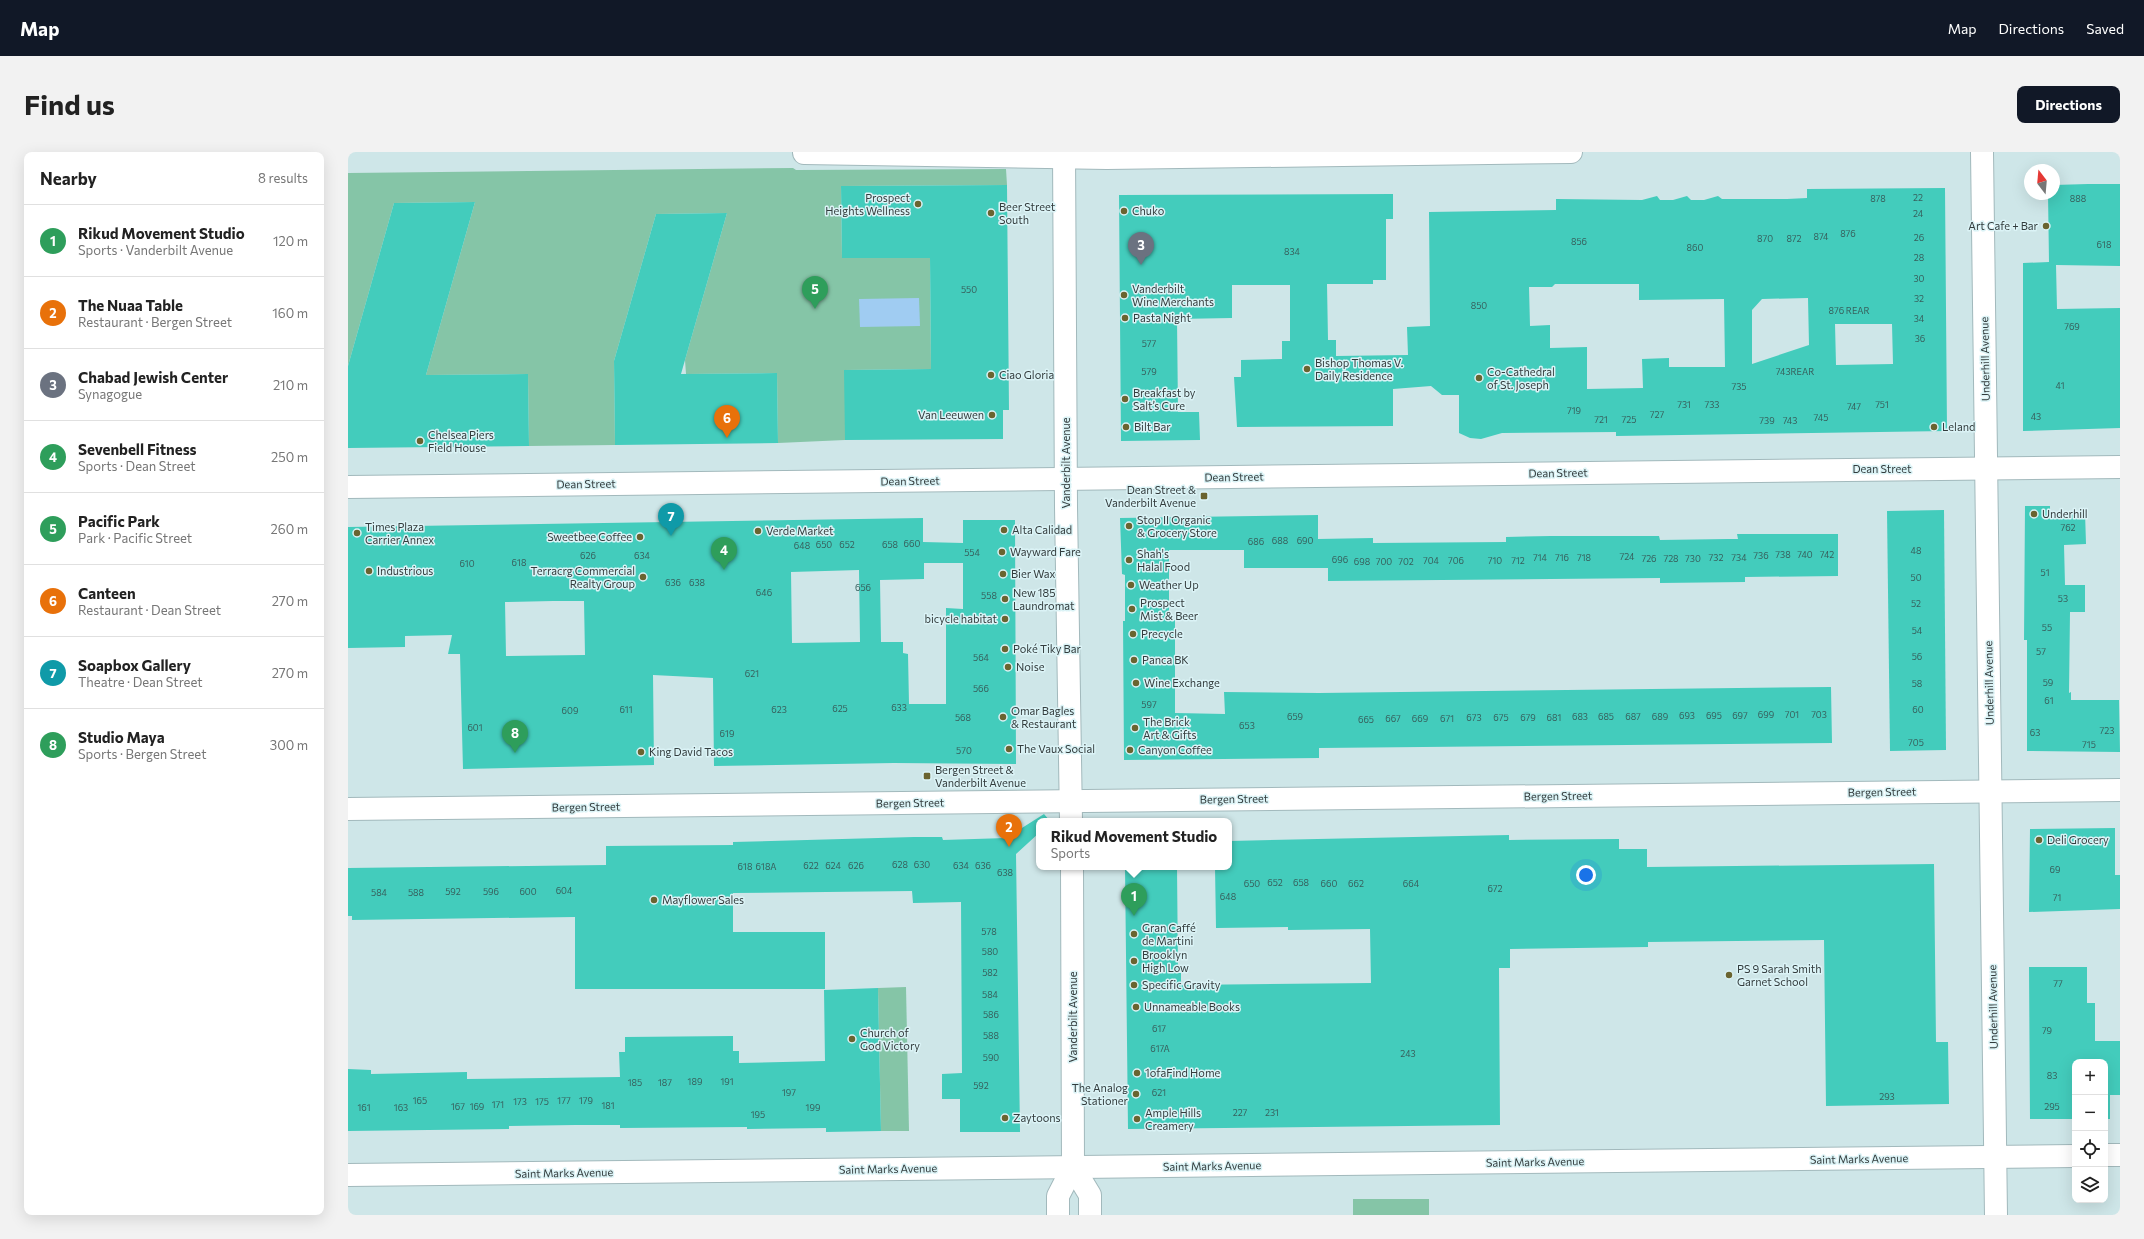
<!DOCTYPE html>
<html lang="en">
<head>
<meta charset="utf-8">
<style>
	:root { --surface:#fff; --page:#f2f2f2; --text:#222; --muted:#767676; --line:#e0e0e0; --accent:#111827 }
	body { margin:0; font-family:Commissioner,sans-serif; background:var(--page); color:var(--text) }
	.controls { position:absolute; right:12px; bottom:12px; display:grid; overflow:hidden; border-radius:8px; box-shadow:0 4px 16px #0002 }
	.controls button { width:36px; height:36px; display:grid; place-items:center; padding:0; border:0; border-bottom:1px solid var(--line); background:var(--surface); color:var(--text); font:20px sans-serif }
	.compass { position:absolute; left:1676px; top:12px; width:36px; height:36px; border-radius:50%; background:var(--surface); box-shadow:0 4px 16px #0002; rotate:344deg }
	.you { position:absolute; left:1238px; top:723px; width:14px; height:14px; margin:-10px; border:3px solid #fff; border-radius:50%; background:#1a73e8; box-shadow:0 0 0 6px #1a73e833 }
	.badge { display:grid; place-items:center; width:26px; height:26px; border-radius:50%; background:var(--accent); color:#fff; font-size:13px; font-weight:700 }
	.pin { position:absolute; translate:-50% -33px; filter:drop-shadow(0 1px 2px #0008) }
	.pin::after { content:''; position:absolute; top:21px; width:14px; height:12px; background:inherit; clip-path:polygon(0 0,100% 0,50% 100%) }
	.popup { position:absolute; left:688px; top:666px; width:196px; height:52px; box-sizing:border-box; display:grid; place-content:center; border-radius:8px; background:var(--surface); filter:drop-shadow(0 1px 3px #0005); font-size:13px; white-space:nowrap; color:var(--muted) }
	.popup b { font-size:15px; color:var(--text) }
	.popup::after { content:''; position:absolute; left:50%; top:100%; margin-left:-8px; border:8px solid transparent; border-top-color:var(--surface) }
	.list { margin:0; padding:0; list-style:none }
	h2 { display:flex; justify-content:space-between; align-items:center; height:52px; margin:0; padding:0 16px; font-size:17px }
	h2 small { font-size:13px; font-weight:400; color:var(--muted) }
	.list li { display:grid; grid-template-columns:26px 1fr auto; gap:12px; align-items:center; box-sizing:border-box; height:72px; padding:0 16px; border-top:1px solid var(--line) }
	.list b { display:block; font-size:15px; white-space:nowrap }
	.list p { margin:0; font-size:13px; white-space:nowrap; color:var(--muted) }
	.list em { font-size:13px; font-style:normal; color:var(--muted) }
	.icon { flex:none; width:22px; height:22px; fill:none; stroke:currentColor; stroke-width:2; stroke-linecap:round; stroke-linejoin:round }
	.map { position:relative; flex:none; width:1772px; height:1063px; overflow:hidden; border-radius:8px }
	header { display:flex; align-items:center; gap:24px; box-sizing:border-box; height:56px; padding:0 20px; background:var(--accent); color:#fff }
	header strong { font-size:19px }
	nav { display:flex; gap:22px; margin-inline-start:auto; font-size:14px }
	.intro { display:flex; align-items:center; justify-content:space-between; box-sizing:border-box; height:96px; padding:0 24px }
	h1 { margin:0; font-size:28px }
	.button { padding:10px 18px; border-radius:8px; background:var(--accent); color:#fff; font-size:14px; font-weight:700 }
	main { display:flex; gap:24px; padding:0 24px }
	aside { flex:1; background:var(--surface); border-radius:8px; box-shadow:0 4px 16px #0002 }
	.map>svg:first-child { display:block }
</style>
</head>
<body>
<header>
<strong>Map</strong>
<nav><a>Map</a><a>Directions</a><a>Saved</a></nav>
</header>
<div class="intro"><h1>Find us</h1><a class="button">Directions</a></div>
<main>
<aside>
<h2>Nearby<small>8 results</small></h2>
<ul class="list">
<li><span class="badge" style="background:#2e9e5b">1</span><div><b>Rikud Movement Studio</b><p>Sports · Vanderbilt Avenue</p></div><em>120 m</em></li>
<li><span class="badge" style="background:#e8710a">2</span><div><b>The Nuaa Table</b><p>Restaurant · Bergen Street</p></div><em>160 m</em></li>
<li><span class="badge" style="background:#6b7280">3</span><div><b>Chabad Jewish Center</b><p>Synagogue</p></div><em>210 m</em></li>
<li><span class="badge" style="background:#2e9e5b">4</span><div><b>Sevenbell Fitness</b><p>Sports · Dean Street</p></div><em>250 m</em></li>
<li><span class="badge" style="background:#2e9e5b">5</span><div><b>Pacific Park</b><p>Park · Pacific Street</p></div><em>260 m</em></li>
<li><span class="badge" style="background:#e8710a">6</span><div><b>Canteen</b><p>Restaurant · Dean Street</p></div><em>270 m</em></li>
<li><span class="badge" style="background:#0f9aa8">7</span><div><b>Soapbox Gallery</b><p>Theatre · Dean Street</p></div><em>270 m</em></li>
<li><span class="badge" style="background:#2e9e5b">8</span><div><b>Studio Maya</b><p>Sports · Bergen Street</p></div><em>300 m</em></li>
</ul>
</aside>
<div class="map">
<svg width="1772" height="1063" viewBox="0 0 1772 1063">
	<rect width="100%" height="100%" fill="#cee6e8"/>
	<!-- green -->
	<g fill="#85c5a7">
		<polygon points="445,16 448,18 658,17 659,33 493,34 494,106 582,106 583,217 497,218 497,288 430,291 429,221 338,222 337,208 379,61 308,62 266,209 267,293 181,294 180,222 78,223 127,50 46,51 0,214 0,21"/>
		<polygon points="558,835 561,979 533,979 530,836"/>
		<rect x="1005" y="1047" width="76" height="16"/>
	</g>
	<!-- water -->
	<polygon fill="#a0ccf2" points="571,146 572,174 512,175 511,147"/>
	<!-- building -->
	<g fill="#43ccbc" fill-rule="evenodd">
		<polygon points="1740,32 1772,32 1772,114 1708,113 1709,157 1772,156 1772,276 1675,279 1675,111 1701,110 1700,42 1706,42 1706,33"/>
		<polygon points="659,33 661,258 655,258 655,287 497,288 496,218 583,217 582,106 494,106 493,34"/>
		<path d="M1597,36L1599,279L1268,284V280L1154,281L1133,287L1122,286L1111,281V243H1094L1083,234L1045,237V274L889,275L886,225H893V208L934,207V189H942V133H884V166L829,167L830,260H851L852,288L773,289L771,43L1045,42V67H1038V128H1025V132H979L980,188H988V204L1060,203L1059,175L1082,174L1081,60L1208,58V47L1294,48L1309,44L1312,48H1325L1339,44L1343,48H1356L1370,44L1374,47H1439L1459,46V37ZM1207,132H1291V148L1376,147L1377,215H1321V206L1294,207L1295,236L1239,237V195L1202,196V173L1182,174L1181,135H1204ZM1460,146L1461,193L1404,212V158L1414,147ZM1487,172H1544L1545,212L1488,213Z"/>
		<polygon points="127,50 78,223 180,222 181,294 0,296 0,214 46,51"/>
		<polygon points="379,61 333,222 429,221 430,291 267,293 266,209 308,62"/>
		<polygon points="1677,354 1702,354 1702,361 1737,360 1738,392 1716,393 1717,433 1737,433 1737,460 1722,460 1721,541 1723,540 1723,548 1771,548 1772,600 1679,599 1679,488 1676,488"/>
		<polygon points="1596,358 1598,598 1542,599 1539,359"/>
		<polygon points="970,363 970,387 1025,386 1025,391 1158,390 1158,385 1203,384 1311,384 1312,388 1380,387 1390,387 1389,382 1490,382 1490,424 1397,425 1397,430 1312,431 1312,426 980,429 980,416 896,416 896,398 821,398 821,468 827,468 827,561 877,562 876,540 971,541 1483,535 1484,591 971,596 971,606 776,608 775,469 777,469 777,423 774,422 772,366"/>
		<path d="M575,366V390L615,391V368H667L668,612L546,611L366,614L365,526L305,523L306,613L115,617L112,502H100L104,483L57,484V495L0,496V375ZM576,411H615V457L598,456V552H561L560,502L555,501V490H533L532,428L576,427ZM511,418L512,490L444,491L443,420ZM205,449H236L237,503L158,504L157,450Z"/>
		<polygon points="696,662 702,669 691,669 691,681 668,702 672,980 612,980 612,947 594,947 594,922 614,921 613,750 565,751 564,739 385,741 385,780 477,780 477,837 227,837 227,765 4,768 4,764 0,764 0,716 258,713 258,694 385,693 385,690 566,685 594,685 595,688 658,686"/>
		<polygon points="1767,676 1767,723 1772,723 1772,757 1681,760 1682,677"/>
		<polygon points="1161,683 1161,688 1271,687 1271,697 1299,697 1299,715 1586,712 1588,890 1600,890 1601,952 1478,954 1476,788 1300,790 1300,795 1162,797 1162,816 1151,816 1152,973 780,977 777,715 829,715 830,821 833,821 833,833 1023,831 1022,777 940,778 940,775 868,776 867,715 881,715 881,689"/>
		<polygon points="1681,815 1739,815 1739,851 1747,851 1747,889 1772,889 1772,943 1762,943 1762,967 1757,967 1757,910 1727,910 1727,967 1682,967"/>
		<polygon points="530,836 533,979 478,980 478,976 399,977 399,975 272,976 272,973 227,973 161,974 161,977 0,979 0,917 23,918 23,922 119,920 119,927 272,925 271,900 277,900 277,885 385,884 385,899 391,899 391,911 477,909 476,838"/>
	</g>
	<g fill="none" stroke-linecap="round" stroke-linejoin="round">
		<!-- minor casing -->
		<g stroke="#a2b9bc" stroke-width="24">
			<g id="minor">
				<polyline points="1634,0 1648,1063"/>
				<polyline points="456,1 759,6 1223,0"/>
				<polyline points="0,335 1772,315"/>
				<polyline points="0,657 1772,638"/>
				<polyline points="1757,1003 1772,1003"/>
				<polyline points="0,1023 1727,1004"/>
			</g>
		</g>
		<!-- secondary casing -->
		<g stroke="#a2b9bc" stroke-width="24">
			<g id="secondary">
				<polyline points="716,0 718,355 723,669"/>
				<polyline points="725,1015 742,1043 742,1063"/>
				<polyline points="710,1063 710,1044 725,1015 724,715"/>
			</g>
		</g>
		<!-- minor -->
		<use href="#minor" stroke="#fff" stroke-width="22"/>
		<!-- secondary -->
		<use href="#secondary" stroke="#fff" stroke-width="22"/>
	</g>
	<!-- markers -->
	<g fill="#6a6430" stroke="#dbf3f6" stroke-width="1.5">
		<circle cx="570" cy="52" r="4"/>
		<circle cx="776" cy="59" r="4"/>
		<circle cx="643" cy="61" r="4"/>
		<circle cx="1698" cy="74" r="4"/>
		<circle cx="776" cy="143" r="4"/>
		<circle cx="777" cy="166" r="4"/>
		<circle cx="959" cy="217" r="4"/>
		<circle cx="643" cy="223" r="4"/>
		<circle cx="1131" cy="226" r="4"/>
		<circle cx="777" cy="247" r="4"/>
		<circle cx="644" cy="263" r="4"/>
		<circle cx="778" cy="275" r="4"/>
		<circle cx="1586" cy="275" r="4"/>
		<circle cx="72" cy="289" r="4"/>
		<rect x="852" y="340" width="8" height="8" rx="2"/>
		<circle cx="1686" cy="362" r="4"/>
		<circle cx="781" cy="374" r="4"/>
		<circle cx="656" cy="378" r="4"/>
		<circle cx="410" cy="379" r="4"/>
		<circle cx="9" cy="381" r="4"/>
		<circle cx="292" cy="385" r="4"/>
		<circle cx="654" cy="400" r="4"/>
		<circle cx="781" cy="408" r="4"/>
		<circle cx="21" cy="419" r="4"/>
		<circle cx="655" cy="422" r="4"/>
		<circle cx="295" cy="425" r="4"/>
		<circle cx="783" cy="433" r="4"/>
		<circle cx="657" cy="447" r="4"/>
		<circle cx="784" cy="457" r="4"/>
		<circle cx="657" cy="467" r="4"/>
		<circle cx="785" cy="482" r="4"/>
		<circle cx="657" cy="497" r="4"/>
		<circle cx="786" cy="508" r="4"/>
		<circle cx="660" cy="515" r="4"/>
		<circle cx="788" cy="531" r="4"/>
		<circle cx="655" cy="565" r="4"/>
		<circle cx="787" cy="576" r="4"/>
		<circle cx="661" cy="597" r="4"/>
		<circle cx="782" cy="598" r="4"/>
		<circle cx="293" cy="600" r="4"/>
		<rect x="575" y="620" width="8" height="8" rx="2"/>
		<circle cx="1691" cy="688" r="4"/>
		<circle cx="306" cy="748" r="4"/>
		<circle cx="786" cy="782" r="4"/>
		<circle cx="786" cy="809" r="4"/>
		<circle cx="1381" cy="823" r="4"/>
		<circle cx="786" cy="833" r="4"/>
		<circle cx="788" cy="855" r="4"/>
		<circle cx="504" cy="887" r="4"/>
		<circle cx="789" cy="921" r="4"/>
		<circle cx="788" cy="942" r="4"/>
		<circle cx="657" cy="966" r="4"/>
		<circle cx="789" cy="967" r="4"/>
	</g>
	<g text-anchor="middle" stroke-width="3" stroke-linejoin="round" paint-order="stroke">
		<!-- number labels -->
		<g font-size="9" fill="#37605d">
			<text x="1570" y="49">22</text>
			<text x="1530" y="50">878</text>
			<text x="1730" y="50">888</text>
			<text x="1570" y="65">24</text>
			<text x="1500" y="85">876</text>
			<text x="1473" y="88">874</text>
			<text x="1571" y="89">26</text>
			<text x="1417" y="90">870</text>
			<text x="1446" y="90">872</text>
			<text x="1231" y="93">856</text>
			<text x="1756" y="96">618</text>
			<text x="1347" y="99">860</text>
			<text x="944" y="103">834</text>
			<text x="1571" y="109">28</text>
			<text x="1571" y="130">30</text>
			<text x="621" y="141">550</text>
			<text x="1571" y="150">32</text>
			<text x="1131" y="157">850</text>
			<text x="1501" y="162">876 REAR</text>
			<text x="1571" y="170">34</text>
			<text x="1724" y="178">769</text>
			<text x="1572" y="190">36</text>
			<text x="801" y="195">577</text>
			<text x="801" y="223">579</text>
			<text x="1447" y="223">743REAR</text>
			<text x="1712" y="237">41</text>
			<text x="1391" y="238">735</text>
			<text x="1336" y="256">731</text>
			<text x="1364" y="256">733</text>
			<text x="1534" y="256">751</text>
			<text x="1506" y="258">747</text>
			<text x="1226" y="262">719</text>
			<text x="1309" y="266">727</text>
			<text x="1688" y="268">43</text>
			<text x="1473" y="269">745</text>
			<text x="1253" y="271">721</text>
			<text x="1281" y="271">725</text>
			<text x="1419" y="272">739</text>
			<text x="1442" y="272">743</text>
			<text x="1720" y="379">762</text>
			<text x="932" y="392">688</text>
			<text x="957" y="392">690</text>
			<text x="908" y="393">686</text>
			<text x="564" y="395">660</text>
			<text x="476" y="396">650</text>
			<text x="499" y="396">652</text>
			<text x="542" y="396">658</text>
			<text x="454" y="397">648</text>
			<text x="1568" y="402">48</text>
			<text x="624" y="404">554</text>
			<text x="1435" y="406">738</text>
			<text x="1457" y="406">740</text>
			<text x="1479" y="406">742</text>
			<text x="240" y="407">626</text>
			<text x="294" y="407">634</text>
			<text x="1413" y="407">736</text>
			<text x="1279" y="408">724</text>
			<text x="1192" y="409">714</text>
			<text x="1214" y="409">716</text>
			<text x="1236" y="409">718</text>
			<text x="1368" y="409">732</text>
			<text x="1391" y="409">734</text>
			<text x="1301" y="410">726</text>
			<text x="1323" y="410">728</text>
			<text x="1345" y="410">730</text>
			<text x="992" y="411">696</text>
			<text x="1083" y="412">704</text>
			<text x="1108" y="412">706</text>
			<text x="1147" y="412">710</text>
			<text x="1170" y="412">712</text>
			<text x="1014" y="413">698</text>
			<text x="1036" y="413">700</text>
			<text x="1058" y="413">702</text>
			<text x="171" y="414">618</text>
			<text x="119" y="415">610</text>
			<text x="1697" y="424">51</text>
			<text x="1568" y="429">50</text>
			<text x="325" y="434">636</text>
			<text x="349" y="434">638</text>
			<text x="515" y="439">656</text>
			<text x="416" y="444">646</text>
			<text x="641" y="447">558</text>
			<text x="1715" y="450">53</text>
			<text x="1568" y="455">52</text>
			<text x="1699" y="479">55</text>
			<text x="1569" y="482">54</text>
			<text x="1693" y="503">57</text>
			<text x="1569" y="508">56</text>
			<text x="633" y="509">564</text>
			<text x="404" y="525">621</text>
			<text x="1700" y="534">59</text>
			<text x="1569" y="535">58</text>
			<text x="633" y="540">566</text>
			<text x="1701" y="552">61</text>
			<text x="801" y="556">597</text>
			<text x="551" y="559">633</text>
			<text x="492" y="560">625</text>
			<text x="278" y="561">611</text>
			<text x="431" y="561">623</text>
			<text x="1570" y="561">60</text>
			<text x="222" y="562">609</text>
			<text x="1418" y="566">699</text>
			<text x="1444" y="566">701</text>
			<text x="1471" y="566">703</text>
			<text x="1339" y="567">693</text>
			<text x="1366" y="567">695</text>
			<text x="1392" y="567">697</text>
			<text x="947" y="568">659</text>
			<text x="1232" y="568">683</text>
			<text x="1258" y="568">685</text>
			<text x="1285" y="568">687</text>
			<text x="1312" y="568">689</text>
			<text x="615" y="569">568</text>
			<text x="1126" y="569">673</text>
			<text x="1153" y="569">675</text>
			<text x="1180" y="569">679</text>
			<text x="1206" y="569">681</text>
			<text x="1045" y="570">667</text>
			<text x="1072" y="570">669</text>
			<text x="1099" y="570">671</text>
			<text x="1018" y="571">665</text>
			<text x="899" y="577">653</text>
			<text x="127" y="579">601</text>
			<text x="1759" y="582">723</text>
			<text x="1687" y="584">63</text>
			<text x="379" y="585">619</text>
			<text x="1568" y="594">705</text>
			<text x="1741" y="596">715</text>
			<text x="616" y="602">570</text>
			<text x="552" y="716">628</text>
			<text x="574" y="716">630</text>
			<text x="463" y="717">622</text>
			<text x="485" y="717">624</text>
			<text x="508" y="717">626</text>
			<text x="613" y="717">634</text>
			<text x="635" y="717">636</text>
			<text x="397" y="718">618</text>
			<text x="418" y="718">618A</text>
			<text x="1707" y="721">69</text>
			<text x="657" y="724">638</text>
			<text x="927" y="734">652</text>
			<text x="953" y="734">658</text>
			<text x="904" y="735">650</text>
			<text x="981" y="735">660</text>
			<text x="1008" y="735">662</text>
			<text x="1063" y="735">664</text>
			<text x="1147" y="740">672</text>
			<text x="216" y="742">604</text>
			<text x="105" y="743">592</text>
			<text x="143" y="743">596</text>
			<text x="180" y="743">600</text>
			<text x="31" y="744">584</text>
			<text x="68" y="744">588</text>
			<text x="880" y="748">648</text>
			<text x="1709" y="749">71</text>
			<text x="641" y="783">578</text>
			<text x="642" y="803">580</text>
			<text x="642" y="824">582</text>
			<text x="1710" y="835">77</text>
			<text x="642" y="846">584</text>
			<text x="643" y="866">586</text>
			<text x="811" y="880">617</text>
			<text x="1699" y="882">79</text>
			<text x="643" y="887">588</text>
			<text x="812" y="900">617A</text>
			<text x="1060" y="905">243</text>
			<text x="643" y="909">590</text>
			<text x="1704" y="927">83</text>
			<text x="347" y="933">189</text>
			<text x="379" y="933">191</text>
			<text x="287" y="934">185</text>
			<text x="317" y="934">187</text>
			<text x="633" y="937">592</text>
			<text x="441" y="944">197</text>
			<text x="811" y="944">621</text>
			<text x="1539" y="948">293</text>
			<text x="72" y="952">165</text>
			<text x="216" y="952">177</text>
			<text x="238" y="952">179</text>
			<text x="172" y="953">173</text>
			<text x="194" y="953">175</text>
			<text x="150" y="956">171</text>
			<text x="260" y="957">181</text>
			<text x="110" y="958">167</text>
			<text x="129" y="958">169</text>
			<text x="1704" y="958">295</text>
			<text x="16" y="959">161</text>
			<text x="53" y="959">163</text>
			<text x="465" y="959">199</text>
			<text x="892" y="964">227</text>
			<text x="924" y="964">231</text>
			<text x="410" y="966">195</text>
		</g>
		<!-- poi labels -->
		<g font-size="11" fill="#333c3d" stroke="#dbf3f6" text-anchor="start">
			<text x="562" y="50" text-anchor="end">Prospect<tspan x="562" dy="13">Heights Wellness</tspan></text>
			<text x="651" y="59">Beer Street<tspan x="651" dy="13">South</tspan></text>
			<text x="784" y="63">Chuko</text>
			<text x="1690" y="78" text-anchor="end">Art Cafe + Bar</text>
			<text x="784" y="141">Vanderbilt<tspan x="784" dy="13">Wine Merchants</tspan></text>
			<text x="785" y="170">Pasta Night</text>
			<text x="967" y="215">Bishop Thomas V.<tspan x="967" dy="13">Daily Residence</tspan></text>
			<text x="1139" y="224">Co-Cathedral<tspan x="1139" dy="13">of St. Joseph</tspan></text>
			<text x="651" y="227">Ciao Gloria</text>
			<text x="785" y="245">Breakfast by<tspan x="785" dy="13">Salt’s Cure</tspan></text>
			<text x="636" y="267" text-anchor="end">Van Leeuwen</text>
			<text x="786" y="279">Bilt Bar</text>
			<text x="1594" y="279">Leland</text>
			<text x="80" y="287">Chelsea Piers<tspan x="80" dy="13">Field House</tspan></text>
			<text x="848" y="342" text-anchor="end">Dean Street &amp;<tspan x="848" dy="13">Vanderbilt Avenue</tspan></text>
			<text x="1694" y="366">Underhill</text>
			<text x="789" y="372">Stop II Organic<tspan x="789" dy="13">&amp; Grocery Store</tspan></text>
			<text x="17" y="379">Times Plaza<tspan x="17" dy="13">Carrier Annex</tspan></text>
			<text x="664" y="382">Alta Calidad</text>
			<text x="418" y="383">Verde Market</text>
			<text x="284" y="389" text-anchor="end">Sweetbee Coffee</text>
			<text x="662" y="404">Wayward Fare</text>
			<text x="789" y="406">Shah's<tspan x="789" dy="13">Halal Food</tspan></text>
			<text x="29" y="423">Industrious</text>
			<text x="287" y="423" text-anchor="end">Terracrg Commercial<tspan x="287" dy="13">Realty Group</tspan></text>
			<text x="663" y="426">Bier Wax</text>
			<text x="791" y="437">Weather Up</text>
			<text x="665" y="445">New 185<tspan x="665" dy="13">Laundromat</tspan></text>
			<text x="792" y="455">Prospect<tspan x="792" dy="13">Mist &amp; Beer</tspan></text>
			<text x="649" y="471" text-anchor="end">bicycle habitat</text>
			<text x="793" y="486">Precycle</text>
			<text x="665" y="501">Poké Tiky Bar</text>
			<text x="794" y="512">Panca BK</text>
			<text x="668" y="519">Noise</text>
			<text x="796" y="535">Wine Exchange</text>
			<text x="663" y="563">Omar Bagles<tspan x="663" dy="13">&amp; Restaurant</tspan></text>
			<text x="795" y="574">The Brick<tspan x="795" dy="13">Art &amp; Gifts</tspan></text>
			<text x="669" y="601">The Vaux Social</text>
			<text x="790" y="602">Canyon Coffee</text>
			<text x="301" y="604">King David Tacos</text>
			<text x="587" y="622">Bergen Street &amp;<tspan x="587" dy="13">Vanderbilt Avenue</tspan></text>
			<text x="1699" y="692">Deli Grocery</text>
			<text x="314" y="752">Mayflower Sales</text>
			<text x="794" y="780">Gran Caffé<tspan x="794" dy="13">de Martini</tspan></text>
			<text x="794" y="807">Brooklyn<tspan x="794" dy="13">High Low</tspan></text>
			<text x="1389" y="821">PS 9 Sarah Smith<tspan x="1389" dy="13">Garnet School</tspan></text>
			<text x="794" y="837">Specific Gravity</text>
			<text x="796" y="859">Unnameable Books</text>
			<text x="512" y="885">Church of<tspan x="512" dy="13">God Victory</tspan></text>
			<text x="797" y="925">1ofaFind Home</text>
			<text x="780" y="940" text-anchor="end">The Analog<tspan x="780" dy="13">Stationer</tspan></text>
			<text x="797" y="965">Ample Hills<tspan x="797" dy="13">Creamery</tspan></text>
			<text x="665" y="970">Zaytoons</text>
		</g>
		<!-- street labels -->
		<g font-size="11" fill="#333c3d" stroke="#dbf3f6">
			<text transform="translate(1637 207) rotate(-91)" y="4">Underhill Avenue</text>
			<text transform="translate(718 311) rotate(-90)" y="4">Vanderbilt Avenue</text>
			<text x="1534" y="321">Dean Street</text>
			<text transform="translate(1210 321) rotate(-1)" y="4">Dean Street</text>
			<text transform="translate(886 325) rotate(-1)" y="4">Dean Street</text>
			<text transform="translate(562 329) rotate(-1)" y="4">Dean Street</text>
			<text transform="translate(238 332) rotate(-1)" y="4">Dean Street</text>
			<text transform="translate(1641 531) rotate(-91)" y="4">Underhill Avenue</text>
			<text transform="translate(1534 640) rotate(-1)" y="4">Bergen Street</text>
			<text transform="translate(1210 644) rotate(-1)" y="4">Bergen Street</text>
			<text transform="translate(886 647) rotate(-1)" y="4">Bergen Street</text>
			<text transform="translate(562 651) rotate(-1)" y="4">Bergen Street</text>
			<text transform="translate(238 655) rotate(-1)" y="4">Bergen Street</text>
			<text transform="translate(1645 855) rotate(-91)" y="4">Underhill Avenue</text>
			<text transform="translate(725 865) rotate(-90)" y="4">Vanderbilt Avenue</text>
			<text transform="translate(1511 1007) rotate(-1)" y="4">Saint Marks Avenue</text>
			<text transform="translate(1187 1010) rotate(-1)" y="4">Saint Marks Avenue</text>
			<text transform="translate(864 1014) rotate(-1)" y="4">Saint Marks Avenue</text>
			<text transform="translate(540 1017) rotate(-1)" y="4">Saint Marks Avenue</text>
			<text transform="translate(216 1021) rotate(-1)" y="4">Saint Marks Avenue</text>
		</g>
	</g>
</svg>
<div class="controls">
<button>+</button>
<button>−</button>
<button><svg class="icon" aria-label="locate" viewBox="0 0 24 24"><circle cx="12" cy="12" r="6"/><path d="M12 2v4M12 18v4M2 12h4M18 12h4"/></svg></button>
<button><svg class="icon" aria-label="layers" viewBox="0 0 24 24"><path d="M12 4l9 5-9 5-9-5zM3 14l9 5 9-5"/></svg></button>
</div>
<svg class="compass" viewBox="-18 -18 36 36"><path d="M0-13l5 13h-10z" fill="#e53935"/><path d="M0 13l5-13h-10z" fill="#767676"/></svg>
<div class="you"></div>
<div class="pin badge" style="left:786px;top:764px;background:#2e9e5b">1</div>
<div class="popup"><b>Rikud Movement Studio</b>Sports</div>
<div class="pin badge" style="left:661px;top:695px;background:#e8710a">2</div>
<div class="pin badge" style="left:793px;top:113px;background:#6b7280">3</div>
<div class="pin badge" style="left:376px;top:418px;background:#2e9e5b">4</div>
<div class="pin badge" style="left:467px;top:157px;background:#2e9e5b">5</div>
<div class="pin badge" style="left:379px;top:286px;background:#e8710a">6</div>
<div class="pin badge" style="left:323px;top:384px;background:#0f9aa8">7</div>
<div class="pin badge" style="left:167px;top:601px;background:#2e9e5b">8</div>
</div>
</main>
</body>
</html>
